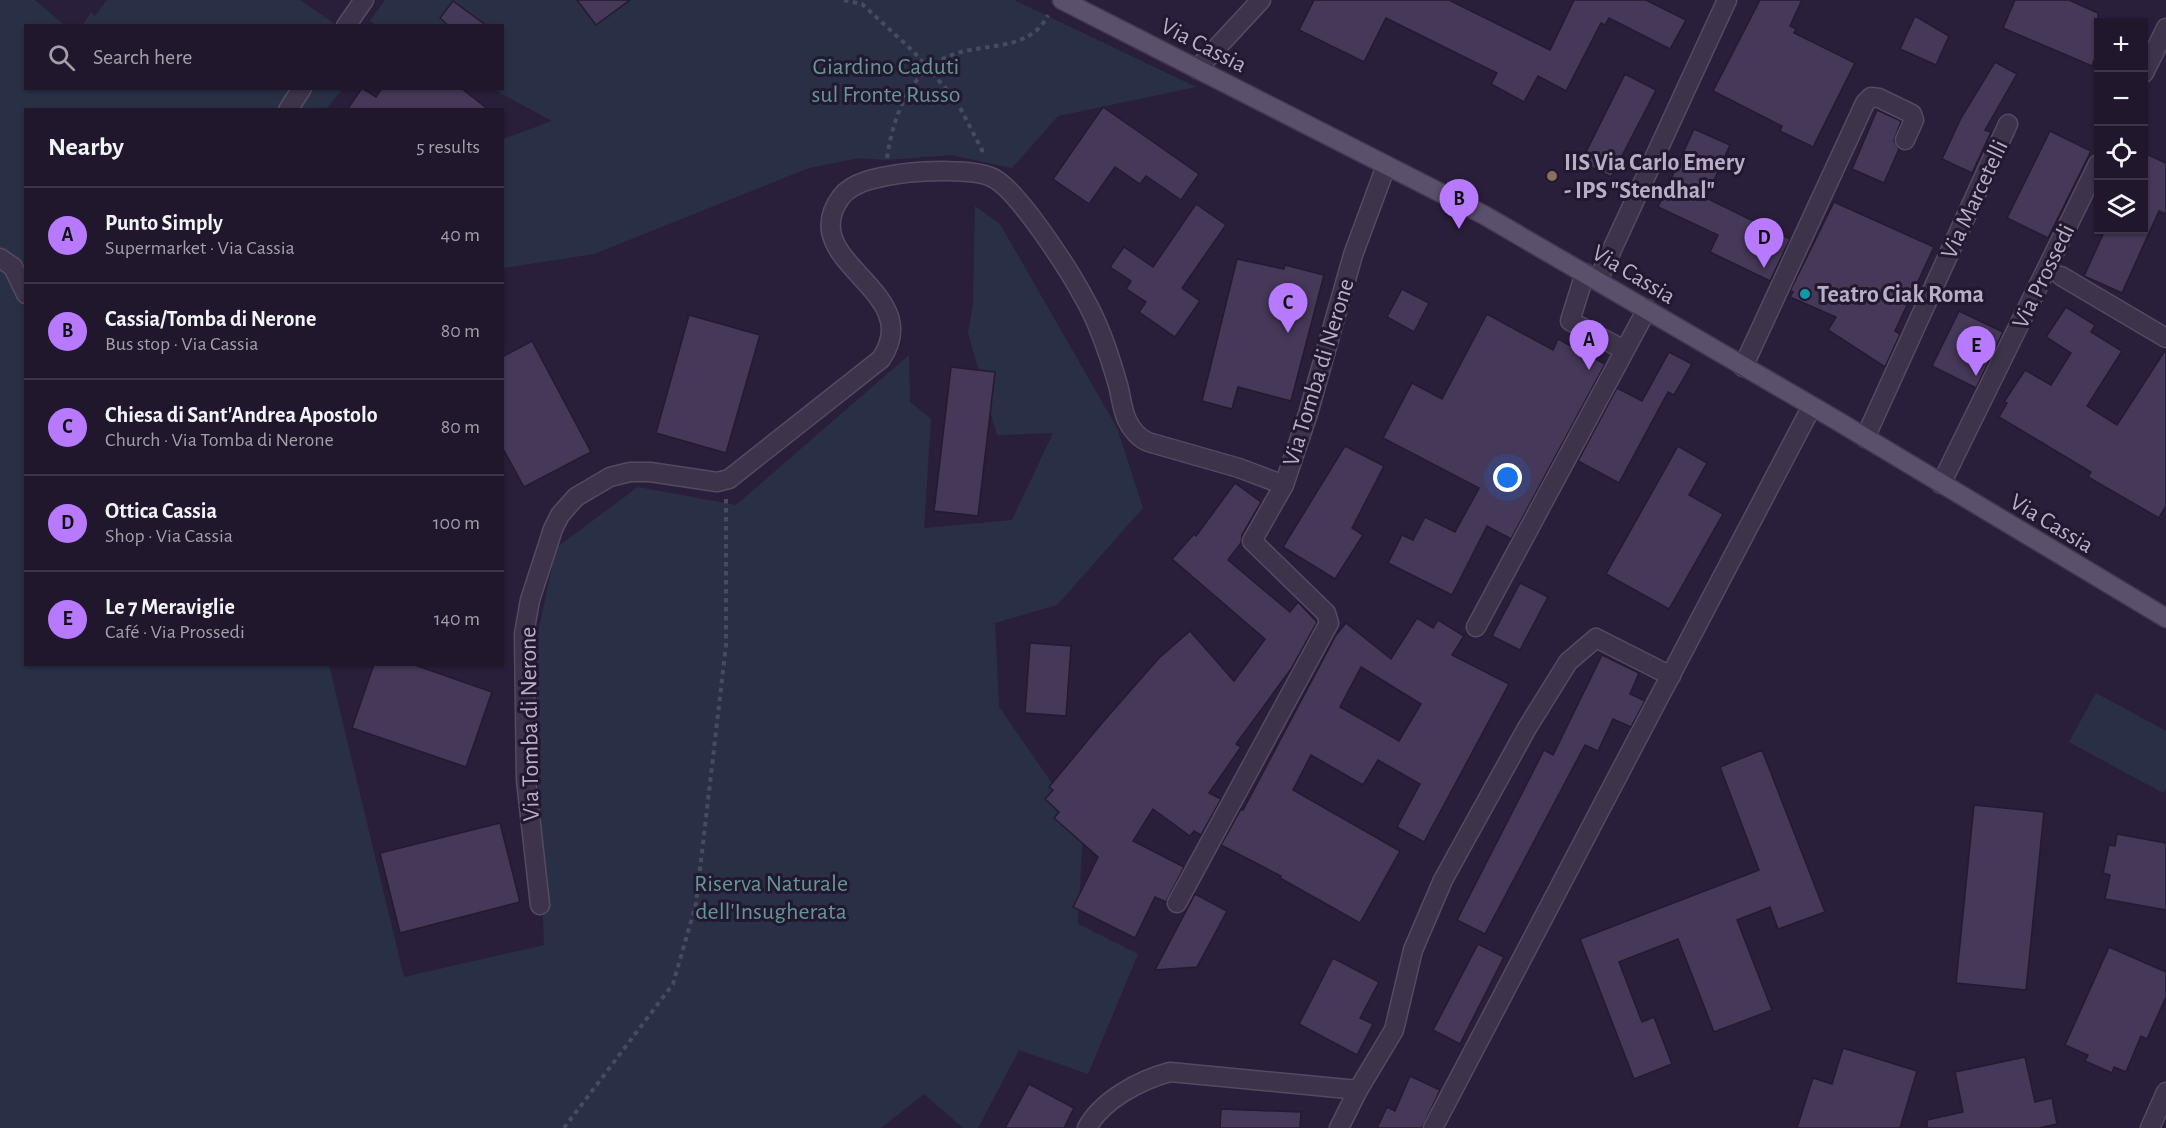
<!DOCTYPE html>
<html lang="en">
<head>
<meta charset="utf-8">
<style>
	:root { --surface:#20172c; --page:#282034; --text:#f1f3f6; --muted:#a29fa9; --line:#3d3648; --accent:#b77aff }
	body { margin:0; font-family:"Alegreya Sans",sans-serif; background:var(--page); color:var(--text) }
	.controls { position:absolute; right:18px; top:18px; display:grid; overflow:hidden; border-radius:0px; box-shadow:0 2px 4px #0004 }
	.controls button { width:54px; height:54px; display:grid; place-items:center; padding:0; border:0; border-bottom:2px solid var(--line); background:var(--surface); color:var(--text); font:30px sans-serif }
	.you { position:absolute; left:1508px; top:478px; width:21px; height:21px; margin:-15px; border:4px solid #fff; border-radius:50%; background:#1a73e8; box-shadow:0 0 0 9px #1a73e833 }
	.badge { display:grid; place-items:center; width:39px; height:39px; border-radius:50%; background:var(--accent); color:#111; font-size:20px; font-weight:700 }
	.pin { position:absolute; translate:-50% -50px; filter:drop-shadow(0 2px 3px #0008) }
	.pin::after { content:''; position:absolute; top:32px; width:21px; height:18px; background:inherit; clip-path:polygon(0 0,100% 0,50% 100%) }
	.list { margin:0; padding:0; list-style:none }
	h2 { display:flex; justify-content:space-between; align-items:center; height:78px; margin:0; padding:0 24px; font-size:26px }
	h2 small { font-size:20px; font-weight:400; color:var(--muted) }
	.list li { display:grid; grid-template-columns:39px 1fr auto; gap:18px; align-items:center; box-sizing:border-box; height:96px; padding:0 24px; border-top:2px solid var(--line) }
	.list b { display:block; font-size:22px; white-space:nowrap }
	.list p { margin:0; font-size:20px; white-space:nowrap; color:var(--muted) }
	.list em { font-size:20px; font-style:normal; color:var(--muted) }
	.icon { flex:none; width:33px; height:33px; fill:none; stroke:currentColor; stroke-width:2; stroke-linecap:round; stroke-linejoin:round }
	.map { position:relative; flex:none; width:2166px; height:1128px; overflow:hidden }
	.search { position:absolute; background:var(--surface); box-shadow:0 2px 4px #0004; left:24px; top:24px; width:480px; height:66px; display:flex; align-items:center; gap:15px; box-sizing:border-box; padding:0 21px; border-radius:0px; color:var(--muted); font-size:22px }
	.panel { position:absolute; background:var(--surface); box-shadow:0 2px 4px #0004; left:24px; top:108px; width:480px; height:558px; border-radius:0px }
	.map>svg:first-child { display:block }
</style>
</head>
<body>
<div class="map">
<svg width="2166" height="1128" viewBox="0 0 2166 1128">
	<rect width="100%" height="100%" fill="#2a1f3a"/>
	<!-- green -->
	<g fill="#293046">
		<polygon points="0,0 35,0 64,25 26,26 26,88 343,89 326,109 26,110 26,664 329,665 404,977 544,945 533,656 556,548 638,487 736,505 909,355 910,402 931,419 924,528 1012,520 1053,433 997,435 968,333 973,304 975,206 1000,224 1117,428 1143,508 1057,605 995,623 999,707 1083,828 1078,924 1138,954 1088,1074 1019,1050 978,1128 963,1128 924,1094 881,1128 0,1128"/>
		<polygon points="107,0 300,0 336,25 83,25 91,12 95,16"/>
		<polygon points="385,0 1014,0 1196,87 1058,116 1012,168 951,155 886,160 859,158 809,168 594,254 503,268 503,139 552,121 493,89 502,88 502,26 378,26 370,21"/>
		<polygon points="2096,693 2166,731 2166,789 2163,793 2069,742"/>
	</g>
	<!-- building -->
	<g fill="#453858" stroke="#241a31" stroke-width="1.5" fill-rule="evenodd">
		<polygon points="577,0 630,0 596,25"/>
		<polygon points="1314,0 1449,0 1550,50 1574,0 1646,0 1686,20 1670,49 1609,18 1605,25 1601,23 1566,91 1538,76 1524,102 1491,84 1497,73 1386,18 1364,62 1299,30"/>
		<polygon points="1760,0 1802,0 1790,26 1796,29 1794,33 1855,63 1813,147 1780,131 1782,126 1713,91"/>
		<polygon points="2015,0 2069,0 2098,13 2098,50 2092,66 2003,28"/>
		<polygon points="453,1 487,26 449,26 440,18"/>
		<polygon points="1915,16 1949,36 1936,65 1900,49"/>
		<polygon points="1995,62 2017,74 1985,130 1991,132 1972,173 1942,159 1961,118"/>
		<polygon points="1625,74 1656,90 1611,177 1581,162"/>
		<polygon points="362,88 376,97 382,88 461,88 489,110 347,110"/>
		<polygon points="1103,107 1199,174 1181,200 1146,176 1140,184 1115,167 1089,204 1053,179"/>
		<polygon points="1877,110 1901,121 1894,141 1899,149 1884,183 1852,169"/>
		<polygon points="1694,129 1730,145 1706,198 1790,239 1770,281 1710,252 1718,235 1658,207"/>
		<polygon points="2050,131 2091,151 2048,238 2007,218"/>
		<polygon points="2144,153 2166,163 2166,214 2159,211 2122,293 2084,276 2105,230 2144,230"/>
		<polygon points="1834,202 1934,247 1895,331 1900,334 1885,367 1828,330 1836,317 1790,297 1793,292 1790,291"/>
		<polygon points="1196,204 1226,225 1182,288 1200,301 1175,337 1139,312 1146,302 1126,289 1131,281 1110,267 1124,247 1153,267"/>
		<polygon points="1237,259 1284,269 1285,265 1324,275 1291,401 1238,387 1232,409 1202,401"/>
		<polygon points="1402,289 1429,303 1414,332 1387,317"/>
		<polygon points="2066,307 2095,325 2091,332 2122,351 2087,406 2117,425 2166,349 2166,506 2159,518 2088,477 2091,472 1999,417 2007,403 2004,402 2025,370 2051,385 2071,353 2046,337"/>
		<polygon points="1959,311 2003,332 1976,388 1932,366"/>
		<polygon points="1487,314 1553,350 1558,339 1605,364 1511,539 1487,526 1452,595 1388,563 1402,535 1413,540 1425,517 1455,532 1479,488 1383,438 1412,383 1442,399"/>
		<polygon points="689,315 760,335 726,453 656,433"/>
		<polygon points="532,341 591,452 524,487 502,447 502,357"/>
		<polygon points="1669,352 1692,364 1674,395 1668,392 1619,483 1578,461 1617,388 1642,401"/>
		<polygon points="951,367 995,372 978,516 934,511"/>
		<polygon points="1345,446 1384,466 1352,528 1363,535 1335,579 1283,547"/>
		<polygon points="1678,446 1707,463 1689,495 1723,514 1669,609 1606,574"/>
		<polygon points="1235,483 1261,502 1242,535 1241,543 1228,560 1290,612 1298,602 1317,622 1291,669 1236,744 1241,747 1209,793 1221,799 1201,835 1194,831 1190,836 1153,809 1133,841 1184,867 1166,902 1155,897 1135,938 1073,907 1098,857 1054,818 1059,812 1045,799 1053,790 1049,787 1102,723 1159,658 1190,631 1234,681 1265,639 1172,559 1194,534 1196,536"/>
		<polygon points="1520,583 1548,597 1520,650 1492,636"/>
		<path d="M1417,618L1433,628L1438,620L1464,636L1452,655L1509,684L1424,842L1397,827L1420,784L1378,760L1363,785L1311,755L1293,790L1400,851L1360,923L1280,878L1281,876L1221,845L1241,809L1243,810L1336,635L1346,623L1391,659ZM1361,667L1421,704L1399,741L1340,707Z"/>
		<polygon points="1030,643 1071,646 1066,716 1025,713"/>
		<polygon points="1602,655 1639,673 1630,694 1645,701 1631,727 1613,719 1598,751 1585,745 1485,934 1457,920 1544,750 1553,755"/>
		<polygon points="374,664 412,664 492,692 466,767 352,728"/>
		<polygon points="1762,750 1825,912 1778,929 1770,907 1737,920 1772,1010 1714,1032 1678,939 1619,962 1642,1022 1654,1017 1672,1064 1634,1079 1580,939 1759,870 1720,767"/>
		<polygon points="1974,805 2044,812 2026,990 1956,983"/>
		<polygon points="500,823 520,902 400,933 380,853"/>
		<polygon points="2117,834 2166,843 2166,910 2105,899 2110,875 2103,873 2109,845 2115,846"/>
		<polygon points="1195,894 1227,911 1197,967 1155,970"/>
		<polygon points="1478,944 1504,957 1460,1044 1433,1030"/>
		<polygon points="2109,947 2166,972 2166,997 2147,1039 2141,1036 2126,1072 2114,1067 2112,1073 2085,1061 2088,1055 2065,1045"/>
		<polygon points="1333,958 1379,982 1360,1018 1373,1024 1357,1055 1299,1024"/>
		<polygon points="1843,1048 1917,1071 1900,1128 1797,1128 1813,1078 1832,1084"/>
		<polygon points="2025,1057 2035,1102 2052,1098 2057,1124 2039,1128 1927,1128 1927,1120 1963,1112 1955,1072"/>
		<polygon points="1410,1076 1440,1090 1422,1128 1377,1128 1387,1107 1395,1111"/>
		<polygon points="1029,1084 1074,1108 1064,1128 1005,1128"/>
		<polygon points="1221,1109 1301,1112 1300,1128 1220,1128"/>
	</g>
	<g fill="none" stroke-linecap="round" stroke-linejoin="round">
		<!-- minor casing -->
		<g stroke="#554a62" stroke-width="21">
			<g id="minor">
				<polyline points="346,26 364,0"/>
				<polyline points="1197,69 1261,0"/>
				<polyline points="2144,73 2166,28"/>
				<polyline points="288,110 302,88"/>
				<polyline points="0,258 13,267 26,294"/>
				<polyline points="1585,273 1570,321 1624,350"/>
				<polyline points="2061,276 2166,338"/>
				<polyline points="1598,280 1727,0"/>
				<polyline points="1743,367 1865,103 1871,97 1879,98 1912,114 1914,120 1905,140"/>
				<polyline points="1865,438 2008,124"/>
				<polyline points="1941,484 2098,164"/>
				<polyline points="1476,627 1647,309"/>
				<polyline points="1177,903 1329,623 1326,613 1252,541 1284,485"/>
				<path d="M540,905L526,780L524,634L530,600L553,529L560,515L576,497L610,477L630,472H650L717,482L729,479L881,359C928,290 793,262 841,197C853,181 880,177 899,174C920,171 975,168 993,178C1018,190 1069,270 1083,296C1099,323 1109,354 1118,385C1121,396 1122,409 1127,420C1131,429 1139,438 1148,442L1239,468L1284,485L1308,414L1353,255L1386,166"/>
				<path d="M1087,1128C1102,1100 1140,1080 1170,1072L1358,1090"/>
				<polyline points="1339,1128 1358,1090 1394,1030 1413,950 1443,880 1527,728 1568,662 1596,638 1671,676"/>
				<polyline points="1433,1128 1812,406"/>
				<polyline points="2150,1128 2166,1092"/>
			</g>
		</g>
		<!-- major casing -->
		<g stroke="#433951" stroke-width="21">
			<polyline id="major" points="1062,0 1484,215 1836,420 2166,618"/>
		</g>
		<!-- path -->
		<g stroke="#494a61" stroke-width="4" stroke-dasharray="4.5 4.5" stroke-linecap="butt">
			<polyline points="844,0 862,4 913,51 956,100 982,150 982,155"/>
			<path d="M887,158C893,118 908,73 949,56C982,42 1029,53 1048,15"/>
			<polyline points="564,1128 673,984 696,904 726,645 726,499"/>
		</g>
		<!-- minor -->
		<use href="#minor" stroke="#3d334a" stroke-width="18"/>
		<!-- major -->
		<use href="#major" stroke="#5b506b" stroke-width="18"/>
	</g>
	<!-- markers -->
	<circle fill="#8d6e63" stroke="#22182f" stroke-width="2" cx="1552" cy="176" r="6"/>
	<circle fill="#0f9aa8" stroke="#22182f" stroke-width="2" cx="1805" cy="294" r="6"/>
	<g text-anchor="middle" stroke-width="6" stroke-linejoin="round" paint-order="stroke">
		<!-- street labels -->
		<g font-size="24" fill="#b9adc7" stroke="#22182f">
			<text transform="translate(1204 45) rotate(27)" y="8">Via Cassia</text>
			<text transform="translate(1974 199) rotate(-65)" y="8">Via Marcetelli</text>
			<text transform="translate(1634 274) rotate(31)" y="8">Via Cassia</text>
			<text transform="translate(2043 276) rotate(-64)" y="8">Via Prossedi</text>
			<text transform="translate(1318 372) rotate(-73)" y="8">Via Tomba di Nerone</text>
			<text transform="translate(2052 523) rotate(31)" y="8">Via Cassia</text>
			<text transform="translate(529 724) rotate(-91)" y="8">Via Tomba di Nerone</text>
		</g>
		<!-- park labels -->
		<g font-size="24" fill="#639599" stroke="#22182f">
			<text x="886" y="74">Giardino Caduti<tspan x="886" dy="28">sul Fronte Russo</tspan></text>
			<text x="771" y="891">Riserva Naturale<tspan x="771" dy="28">dell'Insugherata</tspan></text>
		</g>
		<!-- poi labels -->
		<g font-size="24" font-weight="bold" fill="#b9adc7" stroke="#22182f" text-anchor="start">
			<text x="1564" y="170">IIS Via Carlo Emery<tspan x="1564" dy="28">- IPS "Stendhal"</tspan></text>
			<text x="1817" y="302">Teatro Ciak Roma</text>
		</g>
	</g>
</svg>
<div class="controls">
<button>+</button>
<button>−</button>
<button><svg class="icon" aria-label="locate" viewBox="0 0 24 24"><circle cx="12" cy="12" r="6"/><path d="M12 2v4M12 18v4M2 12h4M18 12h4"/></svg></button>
<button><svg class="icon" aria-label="layers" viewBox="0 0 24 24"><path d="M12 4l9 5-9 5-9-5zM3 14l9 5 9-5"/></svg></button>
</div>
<div class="you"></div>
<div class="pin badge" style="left:1589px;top:370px">A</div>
<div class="pin badge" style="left:1459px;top:229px">B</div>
<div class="pin badge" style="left:1288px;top:333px">C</div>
<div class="pin badge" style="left:1764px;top:268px">D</div>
<div class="pin badge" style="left:1976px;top:376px">E</div>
<div class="search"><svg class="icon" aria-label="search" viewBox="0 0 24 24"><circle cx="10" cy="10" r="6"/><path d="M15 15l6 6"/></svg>Search here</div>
<section class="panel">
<h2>Nearby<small>5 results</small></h2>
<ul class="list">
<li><span class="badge">A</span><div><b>Punto Simply</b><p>Supermarket · Via Cassia</p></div><em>40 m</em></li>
<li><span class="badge">B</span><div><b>Cassia/Tomba di Nerone</b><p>Bus stop · Via Cassia</p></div><em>80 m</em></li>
<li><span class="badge">C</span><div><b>Chiesa di Sant'Andrea Apostolo</b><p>Church · Via Tomba di Nerone</p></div><em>80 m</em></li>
<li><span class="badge">D</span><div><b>Ottica Cassia</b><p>Shop · Via Cassia</p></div><em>100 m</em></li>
<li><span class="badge">E</span><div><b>Le 7 Meraviglie</b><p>Café · Via Prossedi</p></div><em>140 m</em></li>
</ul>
</section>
</div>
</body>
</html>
